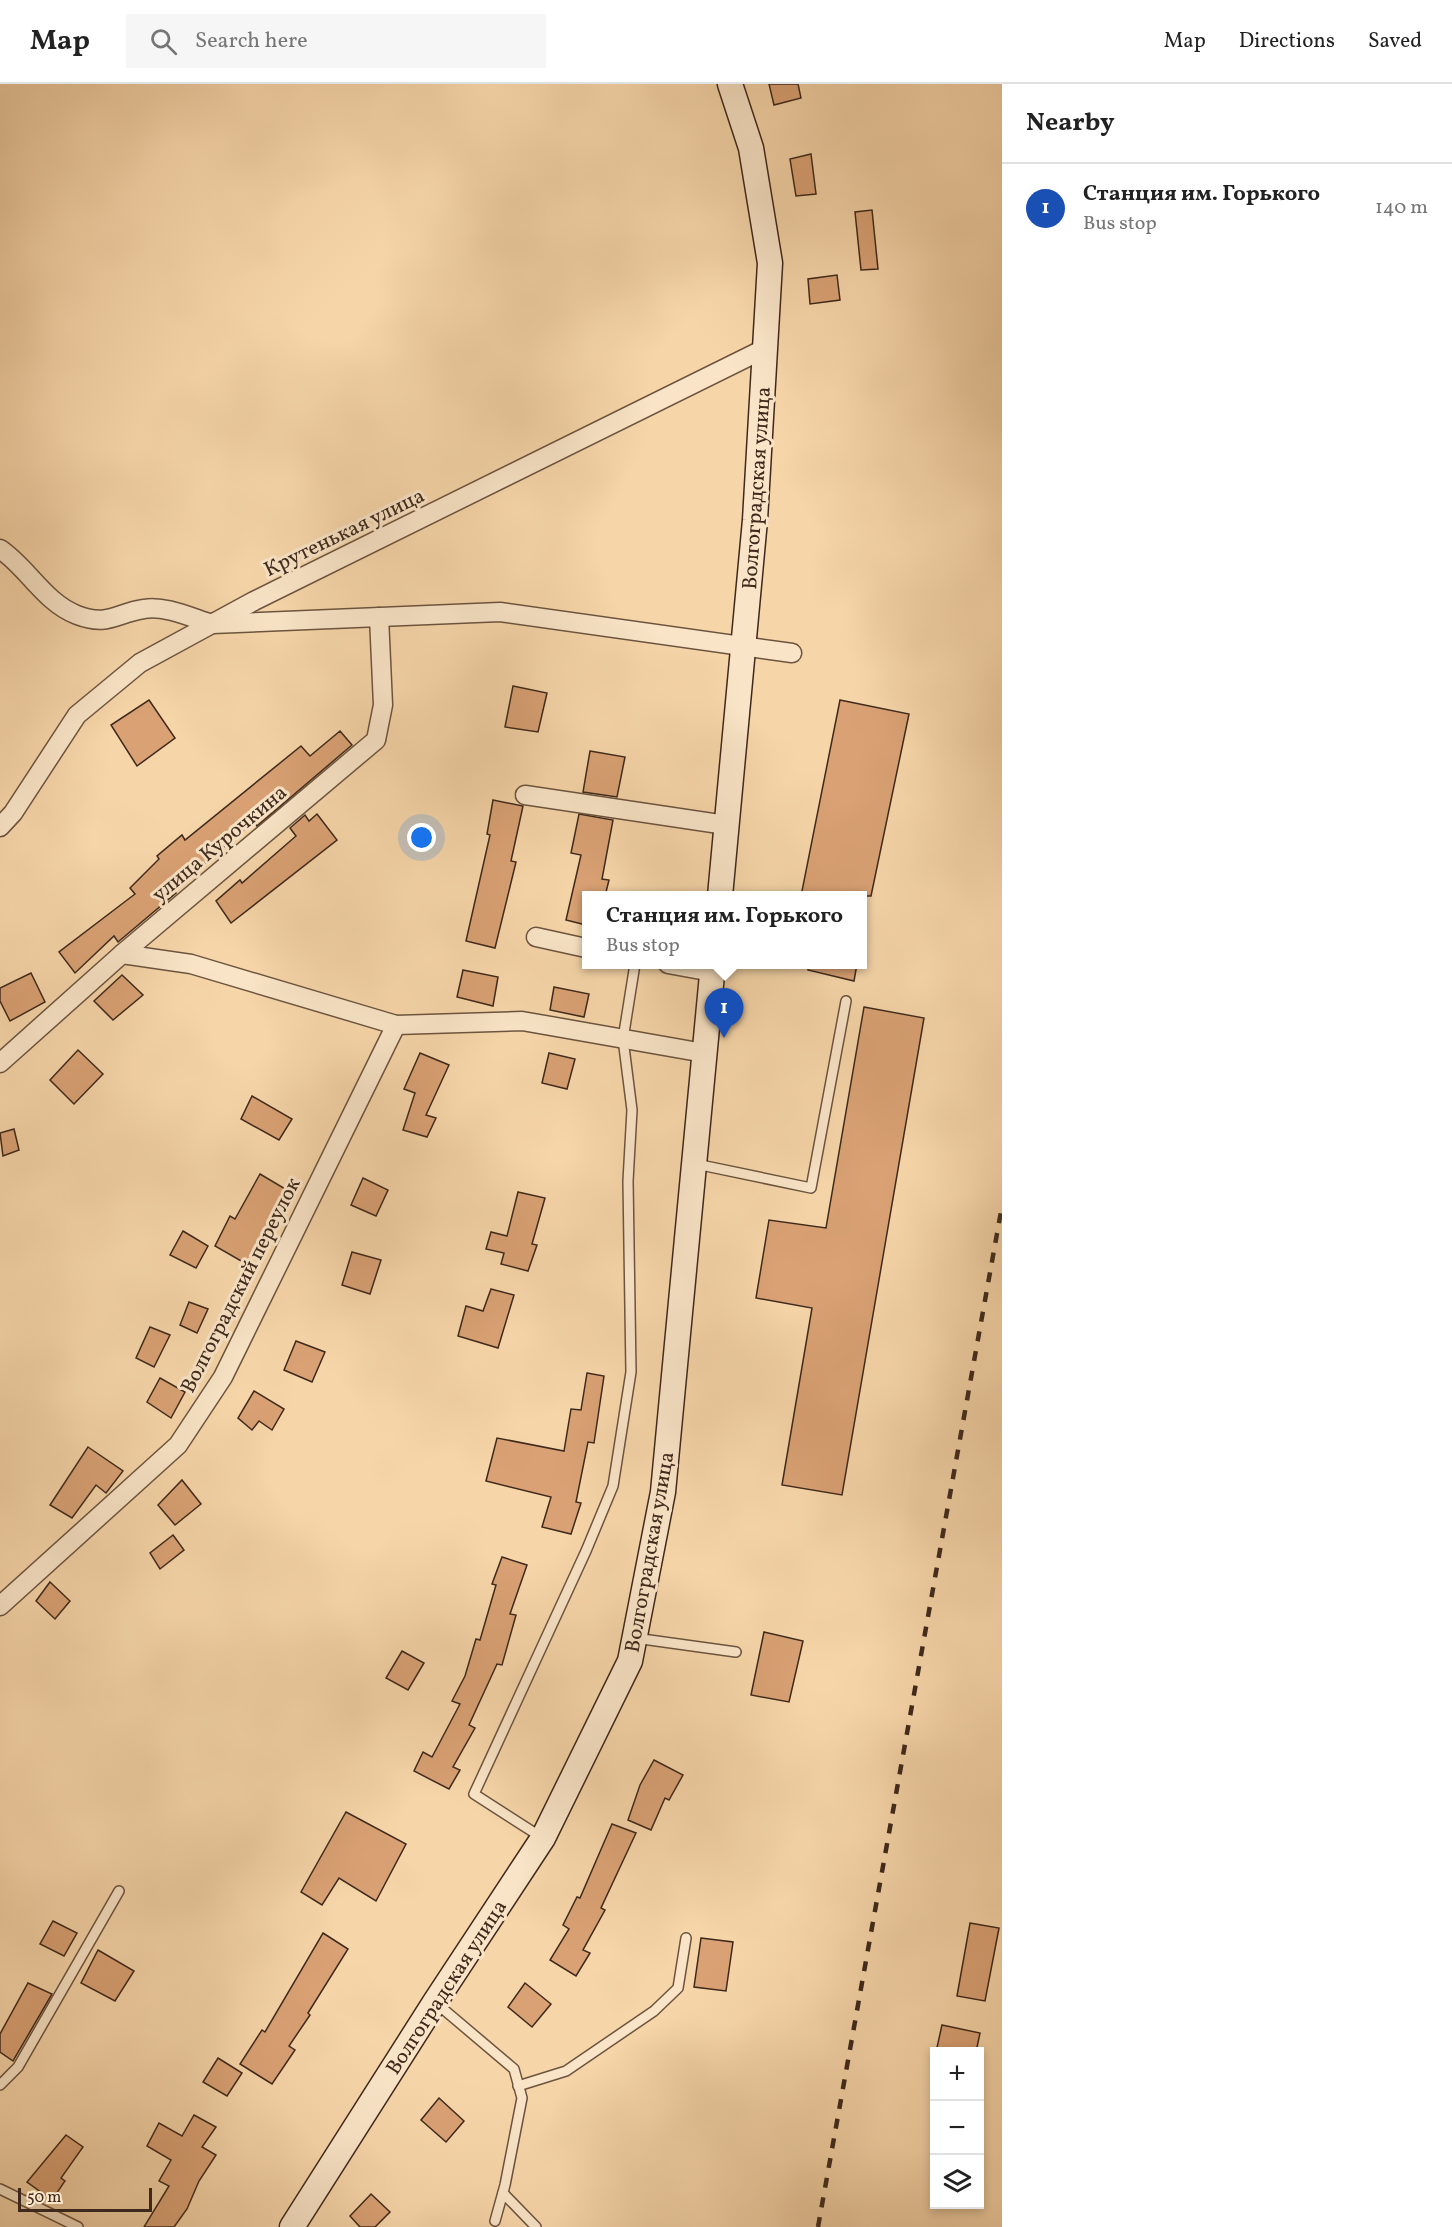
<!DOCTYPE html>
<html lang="en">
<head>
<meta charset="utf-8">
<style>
	:root { --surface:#fff; --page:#f6f6f6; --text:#222; --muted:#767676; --line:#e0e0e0; --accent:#8f2418 }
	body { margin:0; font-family:Vollkorn,serif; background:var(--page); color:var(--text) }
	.controls { position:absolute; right:18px; bottom:18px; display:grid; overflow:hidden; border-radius:0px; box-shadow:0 3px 9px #0003 }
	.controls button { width:54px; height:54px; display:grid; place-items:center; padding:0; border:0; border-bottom:2px solid var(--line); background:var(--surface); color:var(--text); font:30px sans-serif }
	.scale { position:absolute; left:18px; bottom:15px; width:134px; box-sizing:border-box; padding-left:6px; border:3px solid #3e291c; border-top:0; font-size:16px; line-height:21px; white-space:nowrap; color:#3e291c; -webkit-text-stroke:4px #f9e4c7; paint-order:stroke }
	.you { position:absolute; left:422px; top:754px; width:21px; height:21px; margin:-15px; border:4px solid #fff; border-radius:50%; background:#1a73e8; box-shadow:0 0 0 9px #1a73e833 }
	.badge { display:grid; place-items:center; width:39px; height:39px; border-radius:50%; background:var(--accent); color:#fff; font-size:20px; font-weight:700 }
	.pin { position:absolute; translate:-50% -50px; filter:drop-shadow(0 2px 3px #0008) }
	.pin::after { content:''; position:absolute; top:32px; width:21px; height:18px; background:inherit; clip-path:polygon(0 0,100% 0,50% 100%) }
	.popup { position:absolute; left:582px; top:807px; width:285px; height:78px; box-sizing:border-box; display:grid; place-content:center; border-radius:0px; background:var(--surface); filter:drop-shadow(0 2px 4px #0005); font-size:20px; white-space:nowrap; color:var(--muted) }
	.popup b { font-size:22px; color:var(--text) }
	.popup::after { content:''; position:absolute; left:50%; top:100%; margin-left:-12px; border:12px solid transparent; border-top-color:var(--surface) }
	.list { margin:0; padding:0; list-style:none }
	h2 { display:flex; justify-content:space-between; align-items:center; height:78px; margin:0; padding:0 24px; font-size:26px }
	h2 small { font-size:20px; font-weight:400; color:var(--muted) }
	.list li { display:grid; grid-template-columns:39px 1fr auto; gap:18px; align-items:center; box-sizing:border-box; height:90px; padding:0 24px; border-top:2px solid var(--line) }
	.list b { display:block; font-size:22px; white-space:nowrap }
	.list p { margin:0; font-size:20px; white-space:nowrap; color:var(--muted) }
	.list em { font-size:20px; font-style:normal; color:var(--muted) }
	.icon { flex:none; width:33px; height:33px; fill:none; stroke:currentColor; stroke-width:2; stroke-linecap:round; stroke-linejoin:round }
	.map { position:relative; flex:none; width:1002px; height:2143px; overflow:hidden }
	header { display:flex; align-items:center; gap:36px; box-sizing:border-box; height:84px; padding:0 30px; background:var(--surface); border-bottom:2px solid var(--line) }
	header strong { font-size:28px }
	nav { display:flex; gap:33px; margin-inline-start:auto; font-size:21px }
	.search { width:420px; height:54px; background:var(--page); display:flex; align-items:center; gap:15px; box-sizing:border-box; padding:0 21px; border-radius:0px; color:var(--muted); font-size:22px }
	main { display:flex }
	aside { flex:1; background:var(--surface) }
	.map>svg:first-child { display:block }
</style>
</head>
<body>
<header>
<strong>Map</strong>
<div class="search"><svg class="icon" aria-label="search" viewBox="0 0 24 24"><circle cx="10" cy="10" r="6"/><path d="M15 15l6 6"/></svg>Search here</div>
<nav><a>Map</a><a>Directions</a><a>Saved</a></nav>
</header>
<main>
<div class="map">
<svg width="1002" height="2143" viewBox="0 0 1002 2143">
	<rect width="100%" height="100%" fill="#f6d5a9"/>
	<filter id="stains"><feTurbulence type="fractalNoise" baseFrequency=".00333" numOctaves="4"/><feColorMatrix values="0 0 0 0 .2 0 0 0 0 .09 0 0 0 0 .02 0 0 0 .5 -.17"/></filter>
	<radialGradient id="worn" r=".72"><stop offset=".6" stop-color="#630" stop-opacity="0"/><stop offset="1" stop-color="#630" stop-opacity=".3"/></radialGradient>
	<!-- building -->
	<g fill="#d9a174" stroke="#3e291c" stroke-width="1.5">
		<polygon points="769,0 798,0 801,14 774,21"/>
		<polygon points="811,70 816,110 796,112 790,75"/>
		<polygon points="872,126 878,185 861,186 855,128"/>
		<polygon points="837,191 840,216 810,220 808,195"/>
		<polygon points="513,602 547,609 538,648 505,643"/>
		<polygon points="149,616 175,654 137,682 111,641"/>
		<polygon points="840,616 909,630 871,812 801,812"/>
		<polygon points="340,647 352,661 257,742 254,737 174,806 176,809 118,858 114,852 75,889 59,868 135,810 130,804 159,775 157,772 182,751 185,756 301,662 310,672"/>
		<polygon points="590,667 625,673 617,713 583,708"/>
		<polygon points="493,716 523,722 511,777 516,778 495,864 466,857 490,751 487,750"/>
		<polygon points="317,730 337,756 231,839 216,817 240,796 242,799 296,752 290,744 305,731 309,737"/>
		<polygon points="579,730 613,736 602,795 609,796 605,812 586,812 586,841 566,836 581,771 571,769"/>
		<polygon points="808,880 857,880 854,897 808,886"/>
		<polygon points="463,886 498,893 493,922 457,913"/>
		<polygon points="31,889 45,918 10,937 0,917 0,904"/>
		<polygon points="122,891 143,911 113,936 94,917"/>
		<polygon points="554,903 589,910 584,933 550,926"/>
		<polygon points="864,923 924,934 842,1411 782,1401 812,1224 756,1214 769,1136 826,1144"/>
		<polygon points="78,966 103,990 74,1020 50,996"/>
		<polygon points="420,969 449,981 426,1031 436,1034 427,1053 403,1046 415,1009 404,1005"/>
		<polygon points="549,969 575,975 567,1005 542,999"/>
		<polygon points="252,1012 292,1035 279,1056 241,1035"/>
		<polygon points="14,1045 19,1066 3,1072 0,1049"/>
		<polygon points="260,1090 292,1109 275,1136 273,1134 248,1181 215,1162 230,1132 235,1135"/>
		<polygon points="363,1094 388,1106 376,1132 351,1121"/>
		<polygon points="518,1108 545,1114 532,1160 537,1161 528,1187 501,1180 504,1169 486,1165 491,1148 507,1152"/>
		<polygon points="183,1147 208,1162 196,1184 170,1171"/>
		<polygon points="352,1168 381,1176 370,1210 342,1201"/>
		<polygon points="491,1205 514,1211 498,1264 458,1252 466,1222 483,1227"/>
		<polygon points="189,1218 208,1225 197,1249 180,1241"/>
		<polygon points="150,1243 170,1251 154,1283 136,1274"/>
		<polygon points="296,1257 325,1268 312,1298 284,1286"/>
		<polygon points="587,1289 604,1292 594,1359 588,1358 576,1418 581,1419 571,1450 542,1443 551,1413 486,1397 497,1354 564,1367 571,1325 581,1326"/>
		<polygon points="160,1294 185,1308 171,1334 147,1318"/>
		<polygon points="254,1307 284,1325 272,1346 259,1337 252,1346 238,1334"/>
		<polygon points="88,1363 123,1387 106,1409 96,1401 72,1434 50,1421"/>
		<polygon points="182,1396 201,1420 175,1441 158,1421"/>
		<polygon points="173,1451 184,1466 160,1485 150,1469"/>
		<polygon points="502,1473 527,1481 510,1530 516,1531 502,1581 497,1580 469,1641 475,1644 453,1683 460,1686 449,1705 414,1687 423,1668 432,1673 460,1620 452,1617 465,1592 476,1555 480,1556 496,1501 492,1500"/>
		<polygon points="50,1498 70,1517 55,1535 36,1517"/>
		<polygon points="764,1548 803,1557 789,1618 751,1611"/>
		<polygon points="402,1567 424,1579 408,1606 386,1594"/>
		<polygon points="654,1676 683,1691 669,1716 665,1714 651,1746 628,1736 640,1701"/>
		<polygon points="346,1728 406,1760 376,1817 339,1794 322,1821 301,1808"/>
		<polygon points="612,1740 636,1749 601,1824 605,1826 583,1866 590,1869 576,1892 550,1876 569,1845 563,1841 577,1813 580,1814"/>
		<polygon points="53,1837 77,1849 64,1872 40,1860"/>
		<polygon points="970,1839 999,1844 985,1917 957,1912"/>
		<polygon points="323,1849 348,1865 308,1929 310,1931 289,1962 295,1966 272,2000 240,1980 262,1946 265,1948"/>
		<polygon points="701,1854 733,1858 726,1907 694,1903"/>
		<polygon points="98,1866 134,1887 115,1917 81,1899"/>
		<polygon points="28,1899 52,1910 13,1977 0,1968 0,1950"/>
		<polygon points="525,1899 551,1920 532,1943 508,1923"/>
		<polygon points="942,1941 980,1949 976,1968 936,1968"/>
		<polygon points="218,1974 242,1989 227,2012 203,1998"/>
		<polygon points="439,2014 464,2037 446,2058 421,2036"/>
		<polygon points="194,2031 216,2043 202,2063 216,2071 199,2097 187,2125 174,2143 144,2143 169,2102 159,2097 171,2076 147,2062 159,2039 182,2052"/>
		<polygon points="66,2051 83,2063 61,2094 65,2097 52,2116 27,2098"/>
		<polygon points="371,2110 390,2128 375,2143 360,2143 350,2132"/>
	</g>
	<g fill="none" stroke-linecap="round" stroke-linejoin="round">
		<!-- service casing -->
		<g stroke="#6c543f" stroke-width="12">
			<g id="service">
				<polyline points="696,1080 811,1104 846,917"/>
				<polyline points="635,1554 736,1568"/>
				<polyline points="541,1753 474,1710 586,1467 613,1402 631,1288 628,1097 632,1026 623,955 635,880"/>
				<polyline points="436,1919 514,1985 522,2014 505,2101 495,2137"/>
				<polyline points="0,2001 18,1983 119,1807"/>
				<polyline points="518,2002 566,1987 654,1927 678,1904 686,1854"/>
				<polyline points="0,2105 78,2143"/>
				<polyline points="503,2109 536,2143"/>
			</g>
		</g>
		<!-- minor casing -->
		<g stroke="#6c543f" stroke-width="21">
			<g id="minor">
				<path d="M0,465C28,484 44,518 77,531C108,543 116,529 144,525C165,521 192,534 212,540L500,528L792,569"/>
				<polyline points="525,711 726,741"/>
				<polyline points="0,743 13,729 77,631 140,579 254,517 766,264"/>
				<polyline points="536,853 586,864"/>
				<polyline points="122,870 191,880 396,941 522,937 704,969"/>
				<polyline points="668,880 712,888"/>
				<polyline points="0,979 122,870 376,656 383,621 379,533"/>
				<polyline points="0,1522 178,1361 223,1293 396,941"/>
			</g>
		</g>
		<!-- secondary casing -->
		<g stroke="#3e291c" stroke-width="27">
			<g id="secondary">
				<polyline points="720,812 755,436 770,179 751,64 730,0"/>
				<polyline points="292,2143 435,1918 543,1754 630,1577 663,1408 713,880"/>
			</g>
		</g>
		<!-- service -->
		<use href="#service" stroke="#f9e4c7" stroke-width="9"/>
		<!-- minor -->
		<use href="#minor" stroke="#f9e4c7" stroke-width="18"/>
		<!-- secondary -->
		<use href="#secondary" stroke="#f9e4c7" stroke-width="24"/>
		<!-- rail -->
		<polyline stroke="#3e291c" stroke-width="4.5" stroke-dasharray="10 10" stroke-linecap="butt" points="818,2143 1002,1122"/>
	</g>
	<g text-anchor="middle" stroke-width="6" stroke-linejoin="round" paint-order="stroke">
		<!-- street labels -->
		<g font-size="21" fill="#3e291c" stroke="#f9e4c7">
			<text transform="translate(756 404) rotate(-86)" y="7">Волгоградская улица</text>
			<text transform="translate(344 448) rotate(-26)" y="7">Крутенькая улица</text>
			<text transform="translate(219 759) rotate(-40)" y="7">улица Курочкина</text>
			<text transform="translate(240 1201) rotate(-63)" y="7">Волгоградский переулок</text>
			<text transform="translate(649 1468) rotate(-80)" y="7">Волгоградская улица</text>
			<text transform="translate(446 1903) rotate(-57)" y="7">Волгоградская улица</text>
		</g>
	</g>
	<rect width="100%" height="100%" filter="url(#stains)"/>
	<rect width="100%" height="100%" fill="url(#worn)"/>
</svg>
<div class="controls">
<button>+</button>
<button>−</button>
<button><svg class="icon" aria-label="layers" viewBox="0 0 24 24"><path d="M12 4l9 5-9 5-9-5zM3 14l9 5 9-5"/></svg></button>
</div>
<div class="scale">50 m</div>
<div class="you"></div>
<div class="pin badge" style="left:724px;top:954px;background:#1a4fb4">1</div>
<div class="popup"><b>Станция им. Горького</b>Bus stop</div>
</div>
<aside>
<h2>Nearby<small></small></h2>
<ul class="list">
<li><span class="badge" style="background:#1a4fb4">1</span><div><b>Станция им. Горького</b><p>Bus stop</p></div><em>140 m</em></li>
</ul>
</aside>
</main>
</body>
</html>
